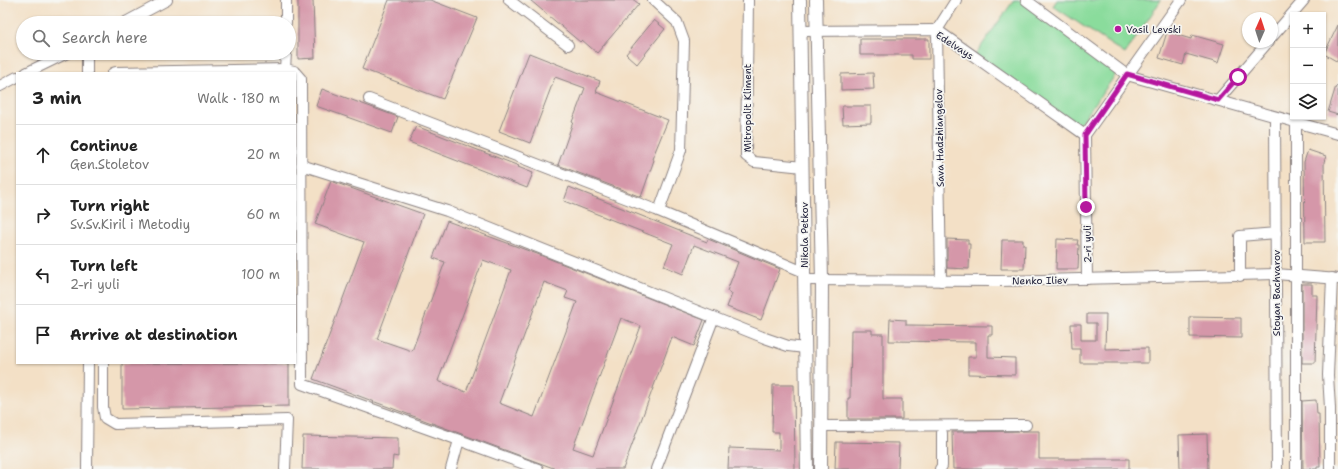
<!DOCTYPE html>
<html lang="en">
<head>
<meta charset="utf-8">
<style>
	:root { --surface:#fff; --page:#f6f6f6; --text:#222; --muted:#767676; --line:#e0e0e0 }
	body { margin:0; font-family:"Shantell Sans",sans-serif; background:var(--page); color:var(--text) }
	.controls { position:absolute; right:12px; top:12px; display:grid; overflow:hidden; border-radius:0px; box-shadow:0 1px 3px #0004 }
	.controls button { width:36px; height:36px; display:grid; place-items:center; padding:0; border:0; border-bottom:1px solid var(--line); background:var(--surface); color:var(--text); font:20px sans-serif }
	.compass { position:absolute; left:1242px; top:12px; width:36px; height:36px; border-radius:50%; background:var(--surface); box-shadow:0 1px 3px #0004; rotate:3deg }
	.stop { position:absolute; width:12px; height:12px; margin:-9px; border:3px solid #b5179e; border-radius:50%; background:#fff }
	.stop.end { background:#b5179e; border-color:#fff; box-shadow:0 1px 4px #0008 }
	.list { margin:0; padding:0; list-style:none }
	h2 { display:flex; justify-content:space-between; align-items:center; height:52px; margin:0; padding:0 16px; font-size:17px }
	h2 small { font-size:13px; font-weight:400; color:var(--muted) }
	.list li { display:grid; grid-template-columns:26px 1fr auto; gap:12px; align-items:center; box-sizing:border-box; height:60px; padding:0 16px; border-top:1px solid var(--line) }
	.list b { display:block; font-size:15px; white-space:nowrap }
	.list p { margin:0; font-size:13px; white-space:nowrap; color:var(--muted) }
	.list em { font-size:13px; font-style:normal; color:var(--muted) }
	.icon { flex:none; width:22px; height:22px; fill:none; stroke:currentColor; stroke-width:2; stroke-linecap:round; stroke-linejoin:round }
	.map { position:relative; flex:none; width:1338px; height:469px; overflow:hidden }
	.search { position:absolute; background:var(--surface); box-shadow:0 1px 3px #0004; left:16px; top:16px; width:280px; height:44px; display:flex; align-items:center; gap:10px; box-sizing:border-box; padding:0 14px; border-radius:22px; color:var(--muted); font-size:15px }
	.panel { position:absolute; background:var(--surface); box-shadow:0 1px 3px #0004; left:16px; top:72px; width:280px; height:292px; border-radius:0px }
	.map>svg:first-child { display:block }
</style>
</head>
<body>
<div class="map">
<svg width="1338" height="469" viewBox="0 0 1338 469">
	<rect width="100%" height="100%" fill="#f6f6f2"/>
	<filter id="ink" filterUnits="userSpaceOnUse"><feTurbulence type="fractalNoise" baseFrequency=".025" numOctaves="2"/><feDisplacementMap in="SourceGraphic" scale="8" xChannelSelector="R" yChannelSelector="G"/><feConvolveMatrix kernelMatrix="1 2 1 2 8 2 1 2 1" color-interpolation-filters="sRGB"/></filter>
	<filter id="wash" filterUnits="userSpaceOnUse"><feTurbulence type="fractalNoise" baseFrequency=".012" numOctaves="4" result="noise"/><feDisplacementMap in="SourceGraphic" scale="16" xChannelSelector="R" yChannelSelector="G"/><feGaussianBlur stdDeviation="0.9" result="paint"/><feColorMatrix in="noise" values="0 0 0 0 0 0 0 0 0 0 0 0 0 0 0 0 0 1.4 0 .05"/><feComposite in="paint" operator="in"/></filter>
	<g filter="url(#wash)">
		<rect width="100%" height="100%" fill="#f3e0c6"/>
		<!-- green -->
		<g fill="#8adc9c" stroke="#567f6c">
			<polygon points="1014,0 1019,0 1119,70 1078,127 975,55"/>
			<polygon points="1057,0 1161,0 1125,54 1053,6"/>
		</g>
		<g id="blocks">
			<!-- building -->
			<g fill="#d597a9" fill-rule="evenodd">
				<polygon points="298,0 313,0 315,58 298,59"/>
				<polygon points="389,0 430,0 477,18 443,99 362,69"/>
				<polygon points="530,0 634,0 639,4 597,53 582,40 580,42"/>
				<polygon points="654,20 665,29 637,64 626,54"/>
				<polygon points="1338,25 1338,62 1324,54"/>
				<polygon points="1167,32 1191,39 1192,35 1224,44 1218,63 1186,54 1183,65 1159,58"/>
				<polygon points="860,39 929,39 929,59 912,59 912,55 860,55"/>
				<polygon points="529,53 600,81 596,92 668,120 652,159 654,160 641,197 558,165 573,122 572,122 585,88 555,77 530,143 499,131"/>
				<polygon points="873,73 874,89 841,90 841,74"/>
				<polygon points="1336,86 1338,87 1338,115 1328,112"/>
				<polygon points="322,89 398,117 392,133 316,106"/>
				<polygon points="842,106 871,106 871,123 843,124"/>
				<polygon points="416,126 519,166 518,167 533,173 527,188 409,142"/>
				<polygon points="1308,150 1326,156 1324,162 1325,242 1305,242 1304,162"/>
				<path d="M331,181L423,214L377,339L412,351L445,262L433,258L447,221L540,255L704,320L694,346L672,337L623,469H556L313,379L364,242L315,224ZM483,260L511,270L466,392L438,381ZM544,282L568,291L565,298L577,302L534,417L499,403ZM621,318L641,326L593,455L573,448Z"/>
				<polygon points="569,187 707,242 708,239 780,269 761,320 727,307 732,294 727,291 738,262 694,245 683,274 664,266 673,244 564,201"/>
				<polygon points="947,239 968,240 968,244 970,244 969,269 947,268"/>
				<polygon points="1057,239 1078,240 1077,245 1079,245 1078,269 1056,269"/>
				<polygon points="1002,240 1023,240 1023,245 1025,245 1024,269 1001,269"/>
				<polygon points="1302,284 1312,284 1312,295 1317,295 1315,363 1302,363"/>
				<polygon points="1087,314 1106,314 1105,349 1148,348 1148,363 1080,363 1080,349 1072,349 1071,324 1081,324 1081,340 1096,340 1096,323 1087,323"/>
				<polygon points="1190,317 1241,318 1241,338 1190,337"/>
				<polygon points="890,319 906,320 906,325 992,326 992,335 988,335 988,357 1015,358 1015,375 968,374 968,357 976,357 976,342 889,341"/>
				<polygon points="851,330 872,330 872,334 883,334 883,399 902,399 902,419 848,419 848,398 850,398"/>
				<polygon points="122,363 289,363 289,406 122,409"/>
				<polygon points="773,385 794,385 795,469 728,469 729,448 779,450 779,432 772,432"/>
				<polygon points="1316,400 1317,414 1319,414 1320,467 1317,467 1317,469 1303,469 1302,401"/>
				<polygon points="1029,431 1039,431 1039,459 1129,459 1129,469 953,469 952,432"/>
				<polygon points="1207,434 1208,469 1180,469 1179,435"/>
				<polygon points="303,436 398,438 398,457 393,456 392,469 302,469"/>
				<polygon points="836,442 899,443 898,469 835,469"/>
			</g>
		</g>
	</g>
	<g filter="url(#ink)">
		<use href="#blocks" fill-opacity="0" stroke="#8a8180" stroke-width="1"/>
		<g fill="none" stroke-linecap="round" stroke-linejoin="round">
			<!-- minor casing -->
			<g stroke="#8a8180" stroke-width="12">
				<g id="minor">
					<polyline points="509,0 568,45"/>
					<polyline points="653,0 677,22 684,41 681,150 659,211"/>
					<polyline points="748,0 746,156 754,162 803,167"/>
					<polyline points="1026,0 1127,75 1338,134"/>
					<polyline points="124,23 167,0"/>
					<polyline points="286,23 286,0"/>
					<polyline points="801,31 937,30 1085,135"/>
					<polyline points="1272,37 1304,0"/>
					<polyline points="87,53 87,73"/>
					<polyline points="285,69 286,53"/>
					<polyline points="26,73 67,53"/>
					<polyline points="113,73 116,72 285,69 294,71 301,79 302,384 459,440 451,469"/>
					<polyline points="0,86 17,77"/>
					<polyline points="369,99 656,210 804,272"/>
					<polyline points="1218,100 1268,42"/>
					<polyline points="1275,117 1277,469"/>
					<polyline points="301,165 447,211 765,338 788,346 805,348"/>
					<polyline points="1240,276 1240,236 1276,233"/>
					<polyline points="1087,279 1085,135 1181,0"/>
					<polyline points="804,280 999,281 1276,274 1338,279"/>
					<polyline points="941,281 937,30 956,0"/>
					<polyline points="103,363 103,407 105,418 115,424 287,420 285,469"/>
					<polyline points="821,426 1026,425"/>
					<polyline points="459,440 538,469"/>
					<polyline points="87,469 88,363"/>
					<polyline points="656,469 714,317"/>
					<polyline points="940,469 942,466 942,433"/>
					<polyline points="1296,469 1296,122"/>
					<polyline points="1330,469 1330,408 1328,375 1332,278"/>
				</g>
			</g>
			<!-- major casing -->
			<g stroke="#8a8180" stroke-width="14">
				<g id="major">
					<polyline points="800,0 807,469"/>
					<polyline points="816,0 822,280 821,469"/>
				</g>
			</g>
			<!-- minor -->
			<use href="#minor" stroke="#fff" stroke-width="10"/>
			<!-- major -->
			<use href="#major" stroke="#fff" stroke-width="12"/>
		</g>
	</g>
	<g fill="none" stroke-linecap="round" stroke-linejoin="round" filter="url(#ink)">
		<!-- route -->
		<polyline stroke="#b5179e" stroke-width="5" points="1086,207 1085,135 1127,74 1218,100 1238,77"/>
	</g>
	<!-- markers -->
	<circle fill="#b5179e" stroke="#f6f6f2" stroke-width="1.5" cx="1118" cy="29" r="4"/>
	<g text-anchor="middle" stroke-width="3.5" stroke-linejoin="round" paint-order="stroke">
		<!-- poi labels -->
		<g font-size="10" fill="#22223b" stroke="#f6f6f2" text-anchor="start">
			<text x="1126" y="33">Vasil Levski</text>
		</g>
		<!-- street labels -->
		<g font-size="10" fill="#22223b" stroke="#f6f6f2">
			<text transform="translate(955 45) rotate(33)" y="4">Edelvays</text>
			<text transform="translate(747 108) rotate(-90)" y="4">Mitropolit Kliment</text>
			<text transform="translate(939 138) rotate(-91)" y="4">Sava Hadzhiangelov</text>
			<text transform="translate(804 235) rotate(-90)" y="4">Nikola Petkov</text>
			<text transform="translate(1087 244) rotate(-91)" y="4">2-ri yuli</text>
			<text transform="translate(1040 280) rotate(-1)" y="4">Nenko Iliev</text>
			<text transform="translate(1276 293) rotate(-90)" y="4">Stoyan Bachvarov</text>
		</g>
	</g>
</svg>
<div class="controls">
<button>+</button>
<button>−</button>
<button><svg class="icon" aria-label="layers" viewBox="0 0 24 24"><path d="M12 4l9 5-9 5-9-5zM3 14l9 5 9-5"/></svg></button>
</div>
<svg class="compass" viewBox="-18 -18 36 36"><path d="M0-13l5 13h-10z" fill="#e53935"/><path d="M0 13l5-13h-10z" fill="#767676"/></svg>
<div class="stop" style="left:1238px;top:77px"></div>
<div class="stop end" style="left:1086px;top:207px"></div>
<div class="search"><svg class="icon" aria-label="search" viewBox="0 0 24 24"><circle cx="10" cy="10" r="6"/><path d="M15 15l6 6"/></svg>Search here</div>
<section class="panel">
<h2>3 min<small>Walk · 180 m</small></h2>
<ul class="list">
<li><svg class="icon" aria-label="ahead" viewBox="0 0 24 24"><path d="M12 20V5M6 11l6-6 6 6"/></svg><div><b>Continue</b><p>Gen.Stoletov</p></div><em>20 m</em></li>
<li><svg class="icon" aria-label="right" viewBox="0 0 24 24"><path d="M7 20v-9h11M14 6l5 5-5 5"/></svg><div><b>Turn right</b><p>Sv.Sv.Kiril i Metodiy</p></div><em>60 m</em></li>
<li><svg class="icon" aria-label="left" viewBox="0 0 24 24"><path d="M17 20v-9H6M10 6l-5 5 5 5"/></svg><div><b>Turn left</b><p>2-ri yuli</p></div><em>100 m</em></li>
<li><svg class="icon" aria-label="arrive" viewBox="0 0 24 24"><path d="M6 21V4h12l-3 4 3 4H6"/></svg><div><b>Arrive at destination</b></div></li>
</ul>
</section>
</div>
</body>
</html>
